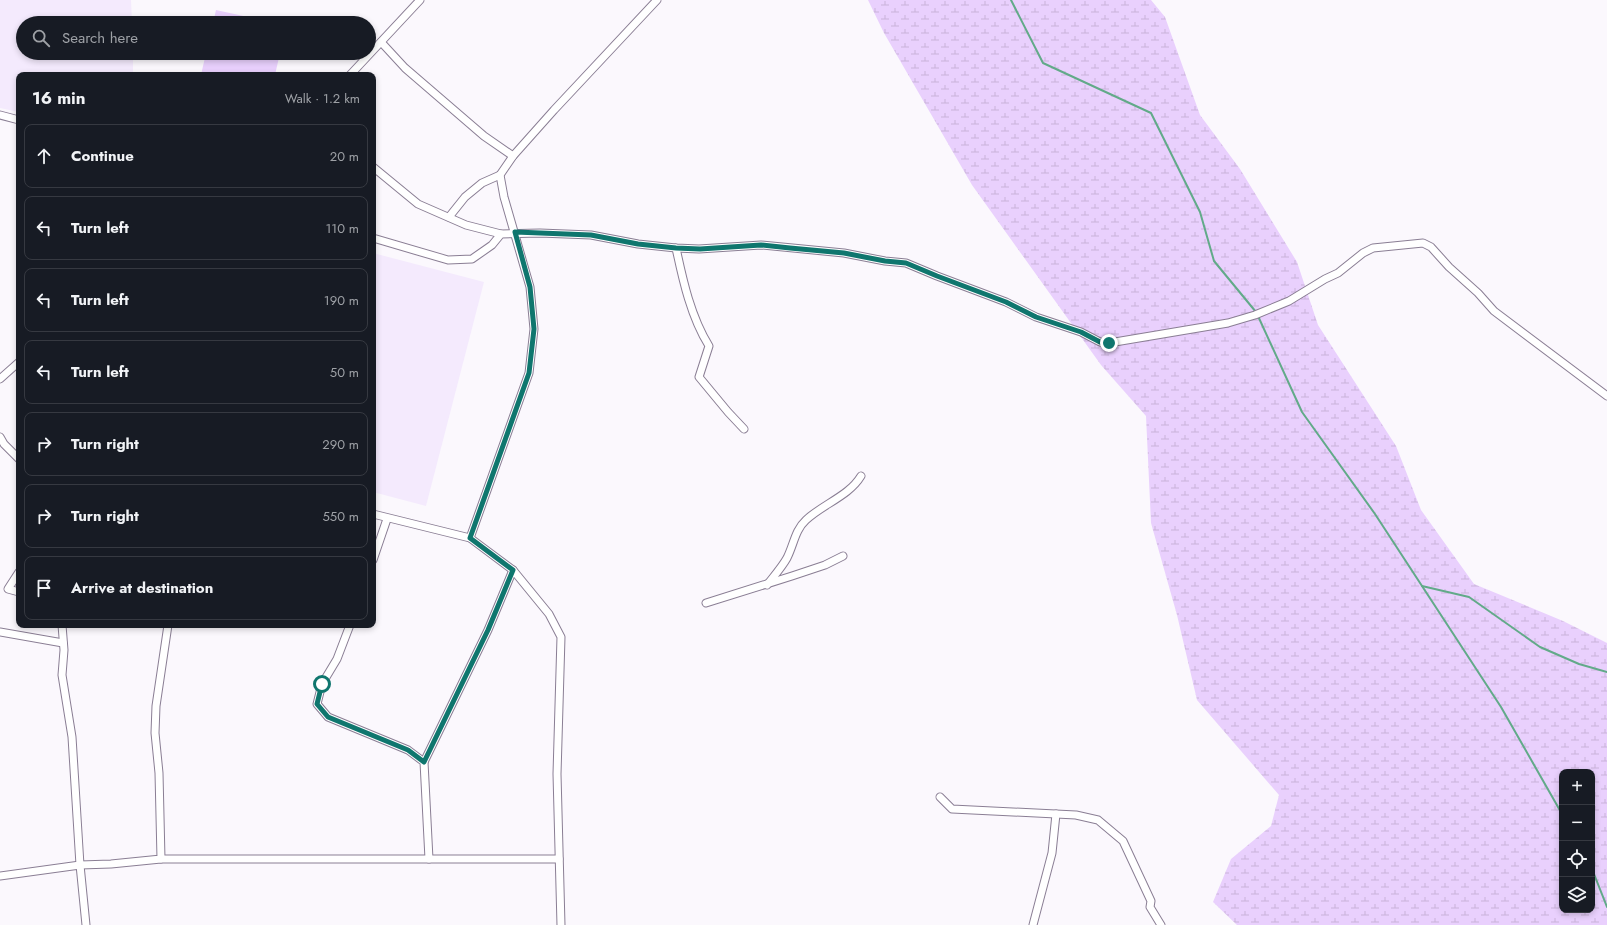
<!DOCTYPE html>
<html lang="en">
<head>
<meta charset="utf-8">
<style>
	:root { --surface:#171b24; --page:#20242c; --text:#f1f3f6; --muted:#9ea1a6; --line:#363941 }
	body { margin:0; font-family:Jost,sans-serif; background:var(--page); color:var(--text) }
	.controls { position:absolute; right:12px; bottom:12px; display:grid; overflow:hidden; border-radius:8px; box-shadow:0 2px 6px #0003 }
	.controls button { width:36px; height:36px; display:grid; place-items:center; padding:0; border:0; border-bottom:1px solid var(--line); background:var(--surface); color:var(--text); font:20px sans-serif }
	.stop { position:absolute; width:12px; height:12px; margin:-9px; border:3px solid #0f766e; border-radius:50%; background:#fff }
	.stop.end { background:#0f766e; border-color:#fff; box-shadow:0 1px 4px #0008 }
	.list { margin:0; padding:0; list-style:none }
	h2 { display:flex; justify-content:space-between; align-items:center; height:52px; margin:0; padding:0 16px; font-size:17px }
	h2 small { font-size:13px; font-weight:400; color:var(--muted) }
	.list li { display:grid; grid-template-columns:26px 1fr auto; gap:12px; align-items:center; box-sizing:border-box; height:64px; margin:0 8px 8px; padding:0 8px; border:1px solid var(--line); border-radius:8px }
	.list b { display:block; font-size:15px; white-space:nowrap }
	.list em { font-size:13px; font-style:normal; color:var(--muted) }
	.icon { flex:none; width:22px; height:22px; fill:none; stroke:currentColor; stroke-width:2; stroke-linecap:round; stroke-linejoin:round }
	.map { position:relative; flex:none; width:1607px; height:925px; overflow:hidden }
	.search { position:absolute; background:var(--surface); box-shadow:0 2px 6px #0003; left:16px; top:16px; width:360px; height:44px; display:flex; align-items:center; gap:10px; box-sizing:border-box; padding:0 14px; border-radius:22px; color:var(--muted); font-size:15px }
	.panel { position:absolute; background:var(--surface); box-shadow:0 2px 6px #0003; left:16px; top:72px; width:360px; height:556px; border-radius:8px }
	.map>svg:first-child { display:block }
</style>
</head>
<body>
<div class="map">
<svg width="1607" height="925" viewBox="0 0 1607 925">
	<defs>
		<pattern id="wetland-marsh" width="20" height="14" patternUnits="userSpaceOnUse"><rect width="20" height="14" fill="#e9d0fd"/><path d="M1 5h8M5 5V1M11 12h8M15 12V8" fill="none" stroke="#c9b3da"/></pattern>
	</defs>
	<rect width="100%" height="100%" fill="#fbf8fd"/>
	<!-- built -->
	<g fill="#f4eafd">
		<polygon points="0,0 131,0 132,23 23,23 23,53 133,53 133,75 19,75 19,112 0,108"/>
		<polygon points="373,253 484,282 426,506 373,492"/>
	</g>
	<!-- wetland -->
	<path fill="url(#wetland-marsh)" fill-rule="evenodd" d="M868,0H1151L1165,17L1200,115L1240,169L1297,262L1318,325L1396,446L1421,510L1474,584L1563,621L1607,643V925H1237L1213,902L1231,859L1271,826L1279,795L1197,700L1177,615L1151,523L1146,416L1101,365L972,185L884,33ZM1562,772H1592V910H1562Z"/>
	<!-- pitch -->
	<g fill="#e9d0fd">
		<polygon points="216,10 276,23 213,23"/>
		<polygon points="206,53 280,53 275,75 201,75"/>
	</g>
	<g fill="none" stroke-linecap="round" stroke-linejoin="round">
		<!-- stream -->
		<g stroke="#62aa89" stroke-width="2">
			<polyline points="1011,0 1043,63 1151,113 1200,212 1214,261 1256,312"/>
			<polyline points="1258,316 1302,412 1375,514 1501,707 1562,814"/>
			<polyline points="1422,586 1469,597 1540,647 1579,664 1607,672"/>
			<polyline points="1592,869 1607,907"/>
		</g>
		<!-- minor casing -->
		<g stroke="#8a7e94" stroke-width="9">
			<g id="minor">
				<polyline points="381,42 405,68 484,136 513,156"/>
				<polyline points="350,75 420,0"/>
				<polyline points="0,115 19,120"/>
				<polyline points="373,167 418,204 466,225 501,234"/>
				<polyline points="449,217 465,197 482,183 500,175"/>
				<polyline points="373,238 448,260 472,259 492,245 501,234 540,233 591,235 638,244 676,248 699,249 761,245 844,253 885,261 906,263 937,276 1006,302 1036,317 1081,332 1100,342 1109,343 1228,323 1255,315 1289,301 1325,279 1338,273 1363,253 1373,248 1423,243 1431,247 1449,267 1478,293 1494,311 1607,396"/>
				<path d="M676,248C683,281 691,317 709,346L699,377L728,412L744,429"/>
				<polyline points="0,379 19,362"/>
				<polyline points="0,437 4,444 19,459"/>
				<polyline points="373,514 470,538 513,570 549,614 561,637 557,774 561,925"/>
				<polyline points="470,538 529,373 534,329 530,287 504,197 500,175 513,156 554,110 657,0"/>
				<polyline points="373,560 387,519"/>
				<polyline points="19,572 8,589 19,592"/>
				<path d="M767,585C774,576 782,567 787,558C794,544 795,530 806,520C823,504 849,496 861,476"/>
				<polyline points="706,603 792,576 825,565 843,556"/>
				<polyline points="62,625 64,650 62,675 72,737 80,865 111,864 161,859 159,773 155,733 156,706 168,625"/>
				<polyline points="0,632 63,643"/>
				<polyline points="424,762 488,630 513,570"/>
				<polyline points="940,797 952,809 1076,815 1098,820 1123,841 1151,901 1150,907 1161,925"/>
				<polyline points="161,859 429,859 424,762 408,750 328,717 317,704 322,684 337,659 350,625"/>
				<polyline points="429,859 559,859"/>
				<polyline points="0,876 80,865 86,925"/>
				<polyline points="1033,925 1052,853 1056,814"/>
			</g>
		</g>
		<!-- minor -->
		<use href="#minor" stroke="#fff" stroke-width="7"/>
	</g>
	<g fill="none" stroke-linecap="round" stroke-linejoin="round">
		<!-- route -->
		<polyline stroke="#0f766e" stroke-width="5" points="322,684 317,704 328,717 408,750 424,762 488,630 513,570 470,538 529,373 534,329 530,287 515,232 591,235 638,244 676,248 700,249 761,245 790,248 844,253 885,261 906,263 937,276 1006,302 1036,317 1081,332 1100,342 1109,343"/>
	</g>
</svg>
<div class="controls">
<button>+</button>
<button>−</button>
<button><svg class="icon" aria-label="locate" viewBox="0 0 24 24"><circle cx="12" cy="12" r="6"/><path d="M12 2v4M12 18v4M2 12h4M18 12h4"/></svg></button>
<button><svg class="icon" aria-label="layers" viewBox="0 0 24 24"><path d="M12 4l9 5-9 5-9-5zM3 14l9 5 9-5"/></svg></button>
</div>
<div class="stop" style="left:322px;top:684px"></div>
<div class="stop end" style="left:1109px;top:343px"></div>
<div class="search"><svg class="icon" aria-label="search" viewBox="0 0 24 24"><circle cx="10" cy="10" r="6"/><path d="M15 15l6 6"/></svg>Search here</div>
<section class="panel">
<h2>16 min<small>Walk · 1.2 km</small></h2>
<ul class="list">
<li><svg class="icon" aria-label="ahead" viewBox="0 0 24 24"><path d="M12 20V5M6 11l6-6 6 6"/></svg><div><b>Continue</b></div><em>20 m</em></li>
<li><svg class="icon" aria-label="left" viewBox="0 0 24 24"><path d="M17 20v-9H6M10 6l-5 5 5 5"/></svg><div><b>Turn left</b></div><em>110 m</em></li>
<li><svg class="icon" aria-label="left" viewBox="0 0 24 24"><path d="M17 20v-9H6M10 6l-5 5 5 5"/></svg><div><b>Turn left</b></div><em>190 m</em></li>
<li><svg class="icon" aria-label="left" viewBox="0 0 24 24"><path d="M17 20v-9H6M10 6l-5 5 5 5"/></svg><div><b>Turn left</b></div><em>50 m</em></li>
<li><svg class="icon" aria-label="right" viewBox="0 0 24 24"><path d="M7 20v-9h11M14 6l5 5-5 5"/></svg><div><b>Turn right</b></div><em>290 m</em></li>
<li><svg class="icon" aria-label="right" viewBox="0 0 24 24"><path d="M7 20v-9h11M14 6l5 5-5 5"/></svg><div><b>Turn right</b></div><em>550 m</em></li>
<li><svg class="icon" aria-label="arrive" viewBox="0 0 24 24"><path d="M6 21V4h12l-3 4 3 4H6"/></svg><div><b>Arrive at destination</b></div></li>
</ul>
</section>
</div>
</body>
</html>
